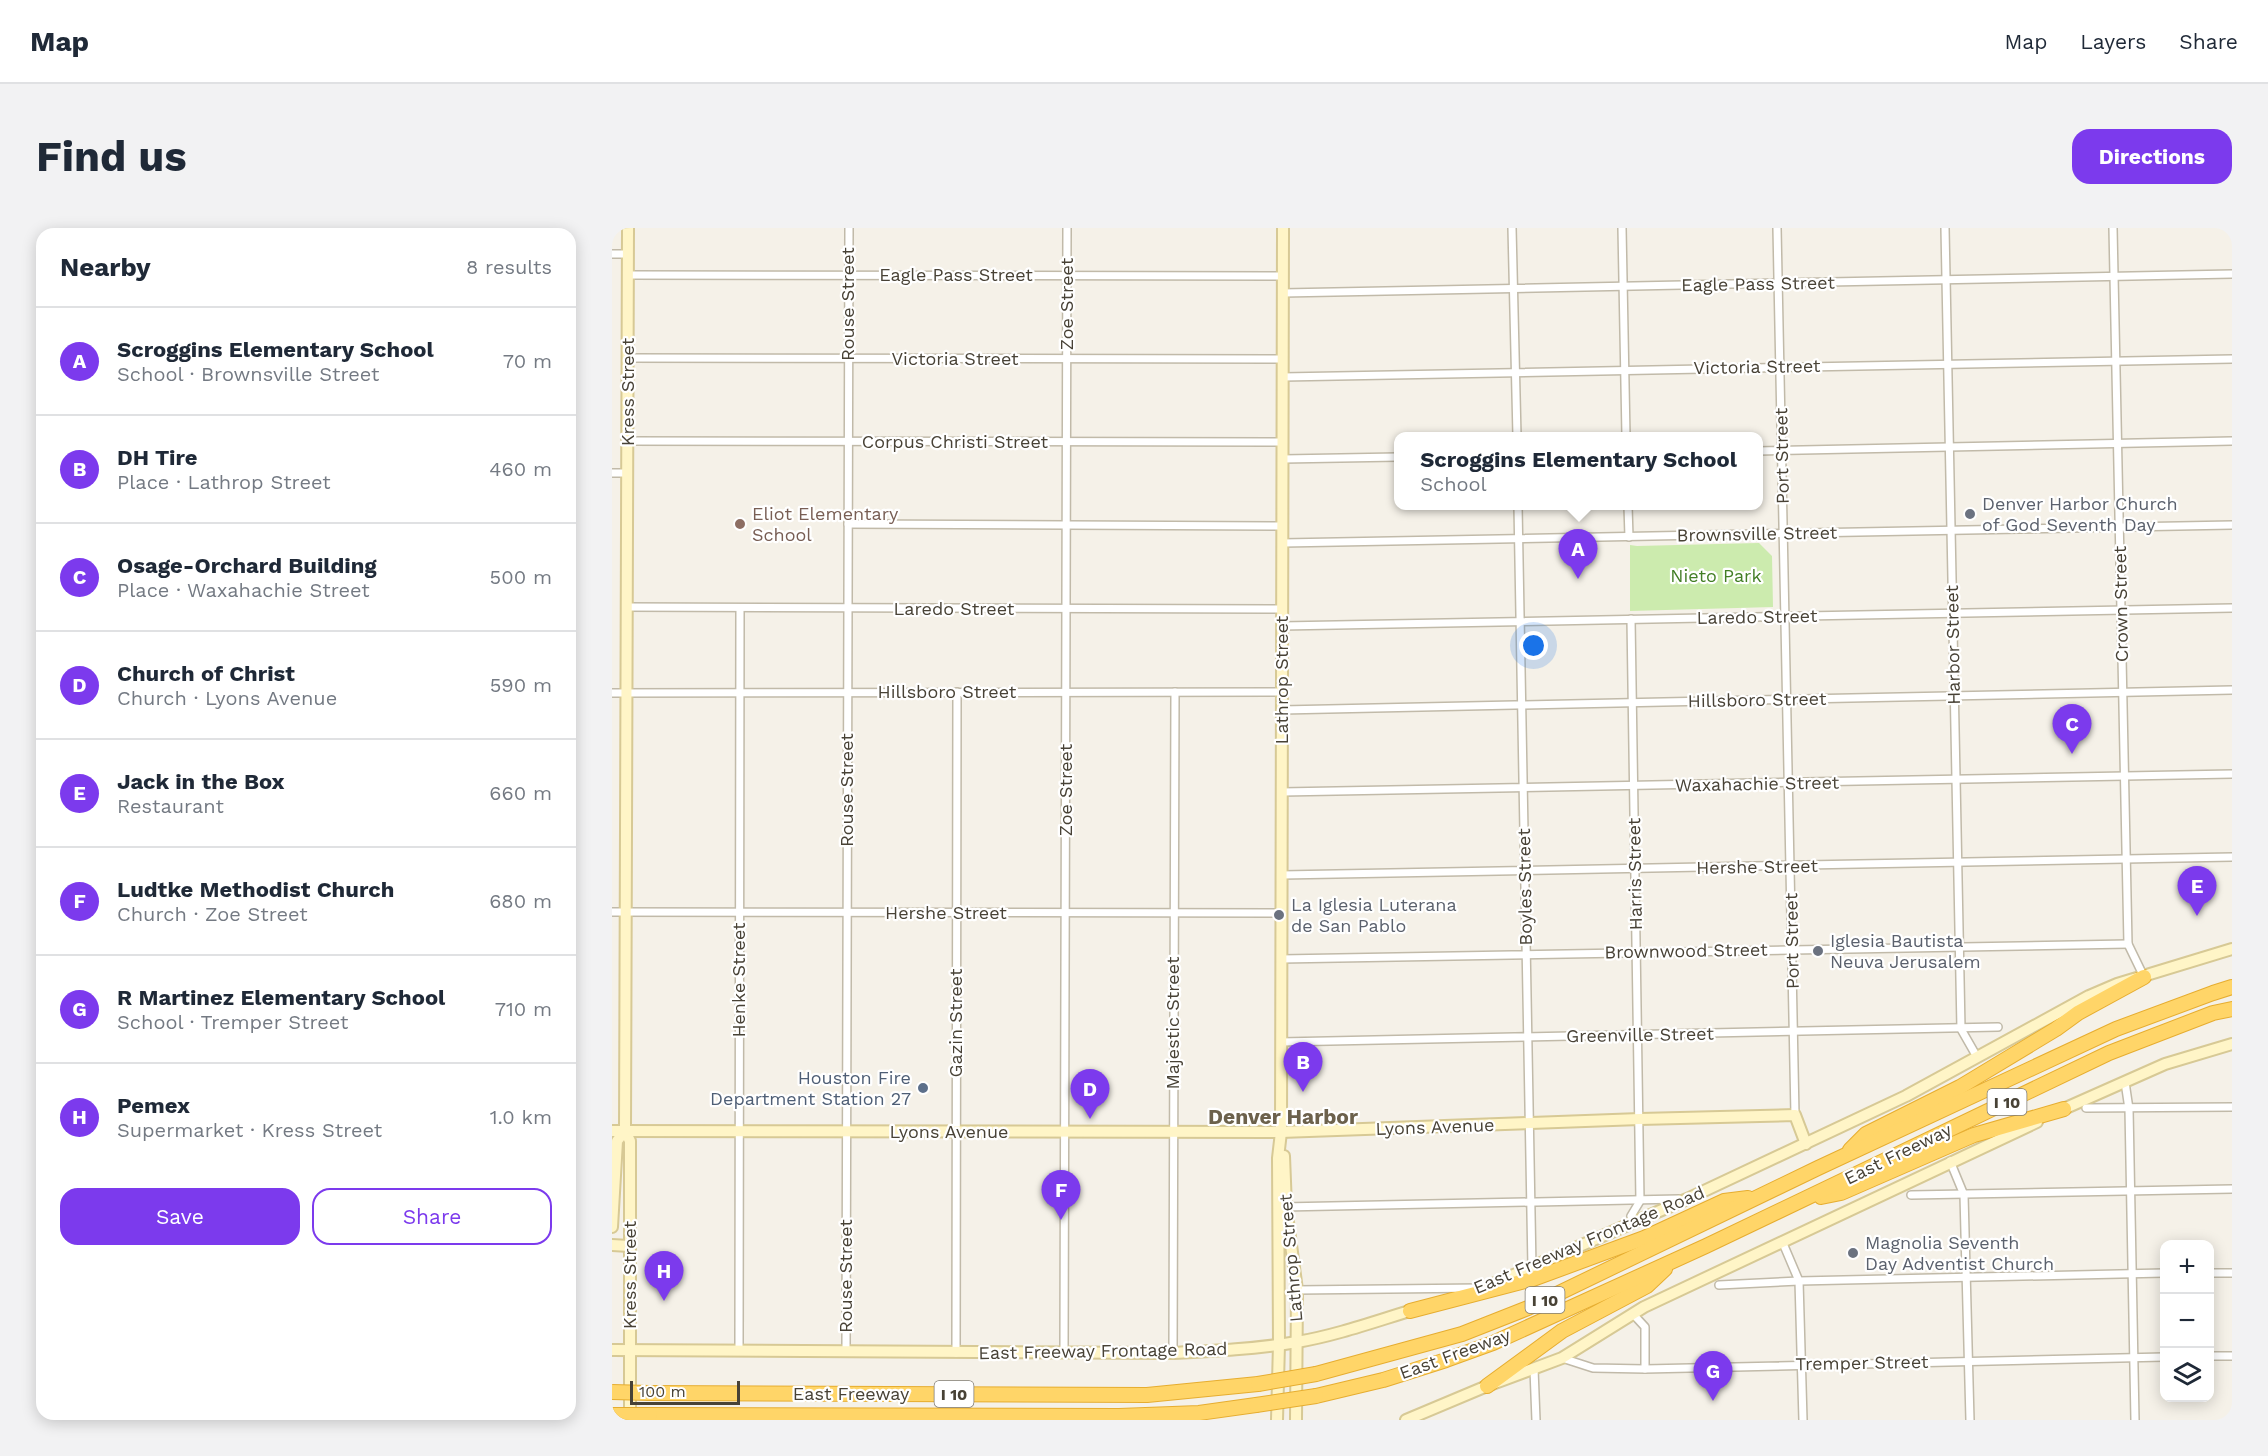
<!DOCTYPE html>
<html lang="en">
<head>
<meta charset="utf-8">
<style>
	:root { --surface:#fff; --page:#f2f2f3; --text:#1f2937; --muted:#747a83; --line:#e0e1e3; --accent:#7c3aed }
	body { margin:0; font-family:"Work Sans",sans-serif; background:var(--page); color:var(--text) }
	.controls { position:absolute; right:18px; bottom:18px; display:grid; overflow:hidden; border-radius:12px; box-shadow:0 3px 15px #0003 }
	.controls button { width:54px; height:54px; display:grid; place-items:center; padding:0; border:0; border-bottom:2px solid var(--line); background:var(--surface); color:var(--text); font:30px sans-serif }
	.scale { position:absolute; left:18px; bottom:15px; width:110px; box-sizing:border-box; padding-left:6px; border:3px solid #484236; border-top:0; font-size:16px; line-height:21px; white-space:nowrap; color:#484236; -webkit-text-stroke:4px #fff; paint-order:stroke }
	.you { position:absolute; left:922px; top:418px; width:21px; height:21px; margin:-15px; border:4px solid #fff; border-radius:50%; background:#1a73e8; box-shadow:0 0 0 9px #1a73e833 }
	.badge { display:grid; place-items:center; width:39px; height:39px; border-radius:50%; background:var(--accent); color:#fff; font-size:20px; font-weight:700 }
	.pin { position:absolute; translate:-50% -50px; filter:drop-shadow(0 2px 3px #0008) }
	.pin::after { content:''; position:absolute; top:32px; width:21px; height:18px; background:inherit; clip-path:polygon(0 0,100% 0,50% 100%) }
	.popup { position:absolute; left:782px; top:204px; width:369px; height:78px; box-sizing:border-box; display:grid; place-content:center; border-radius:12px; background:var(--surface); filter:drop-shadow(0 2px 4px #0005); font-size:20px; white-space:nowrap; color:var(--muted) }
	.popup b { font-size:22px; color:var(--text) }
	.popup::after { content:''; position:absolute; left:50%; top:100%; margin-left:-12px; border:12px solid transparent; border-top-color:var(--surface) }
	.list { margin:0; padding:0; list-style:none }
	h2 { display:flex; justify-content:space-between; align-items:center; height:78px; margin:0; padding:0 24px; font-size:26px }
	h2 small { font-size:20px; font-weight:400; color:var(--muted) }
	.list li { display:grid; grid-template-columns:39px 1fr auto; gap:18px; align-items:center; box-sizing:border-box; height:108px; padding:0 24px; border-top:2px solid var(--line) }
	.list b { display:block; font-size:22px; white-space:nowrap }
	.list p { margin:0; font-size:20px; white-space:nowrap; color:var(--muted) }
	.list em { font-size:20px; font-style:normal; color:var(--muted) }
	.actions { display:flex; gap:12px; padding:18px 24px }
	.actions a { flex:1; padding:14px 0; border:2px solid var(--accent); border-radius:18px; text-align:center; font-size:21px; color:var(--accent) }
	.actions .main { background:var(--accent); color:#fff }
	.icon { flex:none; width:33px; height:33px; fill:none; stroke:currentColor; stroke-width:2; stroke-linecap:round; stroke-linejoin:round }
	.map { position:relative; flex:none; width:1620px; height:1192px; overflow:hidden; border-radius:18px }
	header { display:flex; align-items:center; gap:36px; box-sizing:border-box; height:84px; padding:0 30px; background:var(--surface); border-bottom:2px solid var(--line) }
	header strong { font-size:28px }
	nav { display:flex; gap:33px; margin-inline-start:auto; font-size:21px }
	.intro { display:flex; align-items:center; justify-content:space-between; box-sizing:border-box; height:144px; padding:0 36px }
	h1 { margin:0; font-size:42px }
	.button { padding:15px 27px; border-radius:18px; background:var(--accent); color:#fff; font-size:21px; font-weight:700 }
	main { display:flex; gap:36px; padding:0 36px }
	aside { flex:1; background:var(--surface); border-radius:18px; box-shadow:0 3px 15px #0003 }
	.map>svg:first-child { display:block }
</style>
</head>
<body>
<header>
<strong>Map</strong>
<nav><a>Map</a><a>Layers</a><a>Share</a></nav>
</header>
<div class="intro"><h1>Find us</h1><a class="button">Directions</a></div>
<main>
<aside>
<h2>Nearby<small>8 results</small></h2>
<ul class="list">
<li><span class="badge">A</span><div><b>Scroggins Elementary School</b><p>School · Brownsville Street</p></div><em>70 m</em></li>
<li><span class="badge">B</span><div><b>DH Tire</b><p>Place · Lathrop Street</p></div><em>460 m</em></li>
<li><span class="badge">C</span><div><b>Osage-Orchard Building</b><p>Place · Waxahachie Street</p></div><em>500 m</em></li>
<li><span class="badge">D</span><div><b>Church of Christ</b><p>Church · Lyons Avenue</p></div><em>590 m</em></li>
<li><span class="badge">E</span><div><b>Jack in the Box</b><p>Restaurant</p></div><em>660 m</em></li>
<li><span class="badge">F</span><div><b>Ludtke Methodist Church</b><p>Church · Zoe Street</p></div><em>680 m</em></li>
<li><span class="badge">G</span><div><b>R Martinez Elementary School</b><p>School · Tremper Street</p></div><em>710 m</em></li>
<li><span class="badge">H</span><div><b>Pemex</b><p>Supermarket · Kress Street</p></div><em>1.0 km</em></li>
</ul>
<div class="actions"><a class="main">Save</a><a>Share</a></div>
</aside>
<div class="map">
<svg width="1620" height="1192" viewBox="0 0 1620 1192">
	<rect width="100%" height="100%" fill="#f5f1e8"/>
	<!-- green -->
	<polygon fill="#ccebae" points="1147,315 1160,328 1161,379 1018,383 1018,317 1025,318"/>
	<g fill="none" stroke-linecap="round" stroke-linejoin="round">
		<!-- street casing -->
		<g stroke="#c1baa9" stroke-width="10">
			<g id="street">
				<polyline points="900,0 905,208"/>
				<polyline points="1010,0 1014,208"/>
				<polyline points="1165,0 1183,887"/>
				<polyline points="1333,0 1349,801 1365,829"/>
				<polyline points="1501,0 1516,716 1532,749"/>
				<polyline points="0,26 16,26"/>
				<polyline points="17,47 671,48"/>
				<polyline points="671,65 1620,46"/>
				<polyline points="16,130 671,131"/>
				<polyline points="671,149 1620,131"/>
				<polyline points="16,213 671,214"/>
				<polyline points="1146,223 1620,213"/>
				<polyline points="671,231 786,229"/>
				<polyline points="0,245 16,245"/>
				<polyline points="906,278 920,1040"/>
				<polyline points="1016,278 1017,309"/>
				<polyline points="236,296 671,298"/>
				<polyline points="671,315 1620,297"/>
				<polyline points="14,379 670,381"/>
				<polyline points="1019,391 1028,973 1019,988"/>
				<polyline points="670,398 1620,380"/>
				<polyline points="0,465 670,464"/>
				<polyline points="670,482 1620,462"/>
				<polyline points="670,564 1620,546"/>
				<polyline points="670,647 1620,629"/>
				<polyline points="0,684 668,685"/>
				<polyline points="669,731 1516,716"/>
				<polyline points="669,814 1386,799"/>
				<polyline points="1513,854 1517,881 1523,1192"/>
				<polyline points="1474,880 1620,879"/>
				<polyline points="1338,933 1352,967 1358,1192"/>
				<polyline points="1299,967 1620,961"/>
				<polyline points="671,979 1067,971"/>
				<polyline points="1170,1013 1187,1053 1191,1192"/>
				<polyline points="1598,1045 1620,1045"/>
				<polyline points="1107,1057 1187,1053 1552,1045"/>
				<polyline points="685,1062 868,1060"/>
				<polyline points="1021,1086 1033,1099 1033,1141"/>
				<polyline points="127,1123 128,380"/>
				<polyline points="234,1124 237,0"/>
				<polyline points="452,1124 455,0"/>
				<polyline points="344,1125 345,464"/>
				<polyline points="561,1125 563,464"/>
				<polyline points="1598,1128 1620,1128"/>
				<polyline points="950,1130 981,1140 1033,1141 1552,1129"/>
				<polyline points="922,1141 924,1192"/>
			</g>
		</g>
		<!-- secondary casing -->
		<g stroke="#d7c995" stroke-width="14">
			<g id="secondary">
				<polyline points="16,0 13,903 18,913 18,1192"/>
				<polyline points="1447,883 1553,836 1620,816"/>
				<polyline points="0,903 669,904 1028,891 1183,887 1194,916"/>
				<polyline points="672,928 674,979 685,1062 684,1192"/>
				<polyline points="0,999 5,913 13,903"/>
				<polyline points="0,1017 17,1018"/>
				<polyline points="881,1056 1075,971 1294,868 1477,768 1505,756 1620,721"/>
				<path d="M0,1122L561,1125C602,1123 644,1121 685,1114C726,1107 764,1093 804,1081"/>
				<polyline points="665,1192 667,1116 666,930 669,904 671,0"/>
				<polyline points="794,1192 875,1158 950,1130 1032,1079 1425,894"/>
			</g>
		</g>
		<!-- highway casing -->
		<g stroke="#e6ad30" stroke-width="16">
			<g id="highway">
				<polyline points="1238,922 1254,906 1348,859 1444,801 1466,785 1532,749"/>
				<polyline points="1209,969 1229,965 1362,907 1452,881"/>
				<polyline points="798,1083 921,1051 1032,1010 1112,973 1136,970"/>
				<polyline points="704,1146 850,1106 916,1080 1206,940 1504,801 1601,765 1620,759"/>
				<polyline points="875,1158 950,1103 1035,1058 1053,1041"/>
				<polyline points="37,1165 535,1167 646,1156"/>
				<polyline points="704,1168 771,1152 834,1132 881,1115 1094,1018 1497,825 1601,785 1620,781"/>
				<polyline points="38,1187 507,1188 587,1185 644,1177"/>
			</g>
		</g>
		<!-- street -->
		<use href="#street" stroke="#fff" stroke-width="7"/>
		<!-- secondary -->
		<use href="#secondary" stroke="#fff5c7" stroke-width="10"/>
		<!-- highway -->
		<use href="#highway" stroke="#ffd568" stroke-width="14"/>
		<!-- highway-bridge casing -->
		<g stroke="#e6ad30" stroke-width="16" stroke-linecap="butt">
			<g id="highway-bridge">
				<polyline points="646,1156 704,1146"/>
				<polyline points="0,1164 37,1165"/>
				<polyline points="644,1177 704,1168"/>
				<polyline points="0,1187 38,1187"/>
			</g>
		</g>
		<!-- highway-bridge -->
		<use href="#highway-bridge" stroke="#ffd568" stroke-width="14"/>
	</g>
	<!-- markers -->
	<g fill="#6b7280" stroke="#fff" stroke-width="2">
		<circle cx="1358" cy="286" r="6"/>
		<circle cx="667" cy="687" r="6"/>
		<circle cx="1206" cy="723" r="6"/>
		<circle cx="1241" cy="1025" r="6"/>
	</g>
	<circle fill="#8d6e63" stroke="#fff" stroke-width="2" cx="128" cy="296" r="6"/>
	<circle fill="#5c6f8a" stroke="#fff" stroke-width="2" cx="311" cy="860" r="6"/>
	<g text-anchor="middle" stroke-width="4.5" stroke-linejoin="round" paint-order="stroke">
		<!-- shield labels -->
		<g fill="#fff" stroke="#7f7b72" stroke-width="1.5">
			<rect x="1375.5" y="861" width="39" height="26" rx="4.5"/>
			<rect x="913.5" y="1059" width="39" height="26" rx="4.5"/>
			<rect x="322.5" y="1153" width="39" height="26" rx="4.5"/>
		</g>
		<g font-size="16" font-weight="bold" fill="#484236">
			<text x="1395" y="880">I 10</text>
			<text x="933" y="1078">I 10</text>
			<text x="342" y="1172">I 10</text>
		</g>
		<!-- street labels -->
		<g font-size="18" fill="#484236" stroke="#fff">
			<text x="344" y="53">Eagle Pass Street</text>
			<text transform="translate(1146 56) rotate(-1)" y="6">Eagle Pass Street</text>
			<text transform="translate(236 76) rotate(-90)" y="6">Rouse Street</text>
			<text transform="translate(455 76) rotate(-90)" y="6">Zoe Street</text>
			<text x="343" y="137">Victoria Street</text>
			<text transform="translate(1145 139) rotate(-1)" y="6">Victoria Street</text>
			<text transform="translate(16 164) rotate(-90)" y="6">Kress Street</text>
			<text x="343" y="220">Corpus Christi Street</text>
			<text transform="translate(1170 228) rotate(-91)" y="6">Port Street</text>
			<text transform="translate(1145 306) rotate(-1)" y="6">Brownsville Street</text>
			<text transform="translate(1509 376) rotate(-91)" y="6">Crown Street</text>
			<text x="342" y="387">Laredo Street</text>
			<text transform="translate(1145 389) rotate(-1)" y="6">Laredo Street</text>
			<text transform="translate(1341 417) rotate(-91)" y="6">Harbor Street</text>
			<text transform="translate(670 452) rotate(-90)" y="6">Lathrop Street</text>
			<text x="335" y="470">Hillsboro Street</text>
			<text transform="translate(1145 472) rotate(-1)" y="6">Hillsboro Street</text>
			<text transform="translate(1145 556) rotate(-1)" y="6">Waxahachie Street</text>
			<text transform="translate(235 562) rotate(-90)" y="6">Rouse Street</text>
			<text transform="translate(454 562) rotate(-90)" y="6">Zoe Street</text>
			<text transform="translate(1145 639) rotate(-1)" y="6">Hershe Street</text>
			<text transform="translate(1023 646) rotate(-91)" y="6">Harris Street</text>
			<text transform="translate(913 659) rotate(-91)" y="6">Boyles Street</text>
			<text x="334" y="691">Hershe Street</text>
			<text transform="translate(1180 713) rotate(-91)" y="6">Port Street</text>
			<text transform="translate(1074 723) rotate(-1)" y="6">Brownwood Street</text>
			<text transform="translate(127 752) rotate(-90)" y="6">Henke Street</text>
			<text transform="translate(344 795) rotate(-90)" y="6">Gazin Street</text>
			<text transform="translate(561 795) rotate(-90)" y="6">Majestic Street</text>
			<text transform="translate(1028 807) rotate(-1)" y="6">Greenville Street</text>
			<text transform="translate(823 899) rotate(-2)" y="6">Lyons Avenue</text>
			<text x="337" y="910">Lyons Avenue</text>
			<text transform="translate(1286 926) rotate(-26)" y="6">East Freeway</text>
			<text transform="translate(977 1012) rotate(-23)" y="6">East Freeway Frontage Road</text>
			<text transform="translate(679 1030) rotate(-95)" y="6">Lathrop Street</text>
			<text transform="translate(18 1047) rotate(-90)" y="6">Kress Street</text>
			<text transform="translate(234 1048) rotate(-90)" y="6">Rouse Street</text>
			<text transform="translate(491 1123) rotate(-1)" y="6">East Freeway Frontage Road</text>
			<text transform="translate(843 1126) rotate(-20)" y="6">East Freeway</text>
			<text transform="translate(1250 1135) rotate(-1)" y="6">Tremper Street</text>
			<text x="239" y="1172">East Freeway</text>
		</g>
		<!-- worship labels -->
		<g font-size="18" fill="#5b616d" stroke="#fff" text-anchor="start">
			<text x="1370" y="282">Denver Harbor Church<tspan x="1370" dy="21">of God Seventh Day</tspan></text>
			<text x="679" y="683">La Iglesia Luterana<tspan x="679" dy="21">de San Pablo</tspan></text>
			<text x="1218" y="719">Iglesia Bautista<tspan x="1218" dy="21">Neuva Jerusalem</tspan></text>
			<text x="1253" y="1021">Magnolia Seventh<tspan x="1253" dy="21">Day Adventist Church</tspan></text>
		</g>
		<!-- education labels -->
		<g font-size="18" fill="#785e54" stroke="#fff" text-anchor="start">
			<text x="140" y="292">Eliot Elementary<tspan x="140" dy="21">School</tspan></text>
		</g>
		<!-- park labels -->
		<g font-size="18" fill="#427e25" stroke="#fff">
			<text x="1104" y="354">Nieto Park</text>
		</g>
		<!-- service labels -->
		<g font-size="18" fill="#4e5e75" stroke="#fff" text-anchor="end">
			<text x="299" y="856">Houston Fire<tspan x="299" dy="21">Department Station 27</tspan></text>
		</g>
		<!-- quarter labels -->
		<g font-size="21" font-weight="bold" fill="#6c614c" stroke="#fff">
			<text x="671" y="896">Denver Harbor</text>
		</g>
	</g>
</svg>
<div class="controls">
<button>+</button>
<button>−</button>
<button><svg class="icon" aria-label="layers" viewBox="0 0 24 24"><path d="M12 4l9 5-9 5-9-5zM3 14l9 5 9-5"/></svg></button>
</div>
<div class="scale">100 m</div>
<div class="you"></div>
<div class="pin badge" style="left:966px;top:351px">A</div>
<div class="popup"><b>Scroggins Elementary School</b>School</div>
<div class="pin badge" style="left:691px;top:864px">B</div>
<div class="pin badge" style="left:1460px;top:526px">C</div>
<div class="pin badge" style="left:478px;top:891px">D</div>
<div class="pin badge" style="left:1585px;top:688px">E</div>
<div class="pin badge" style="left:449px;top:992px">F</div>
<div class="pin badge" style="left:1101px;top:1173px">G</div>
<div class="pin badge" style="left:52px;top:1073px">H</div>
</div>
</main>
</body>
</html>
